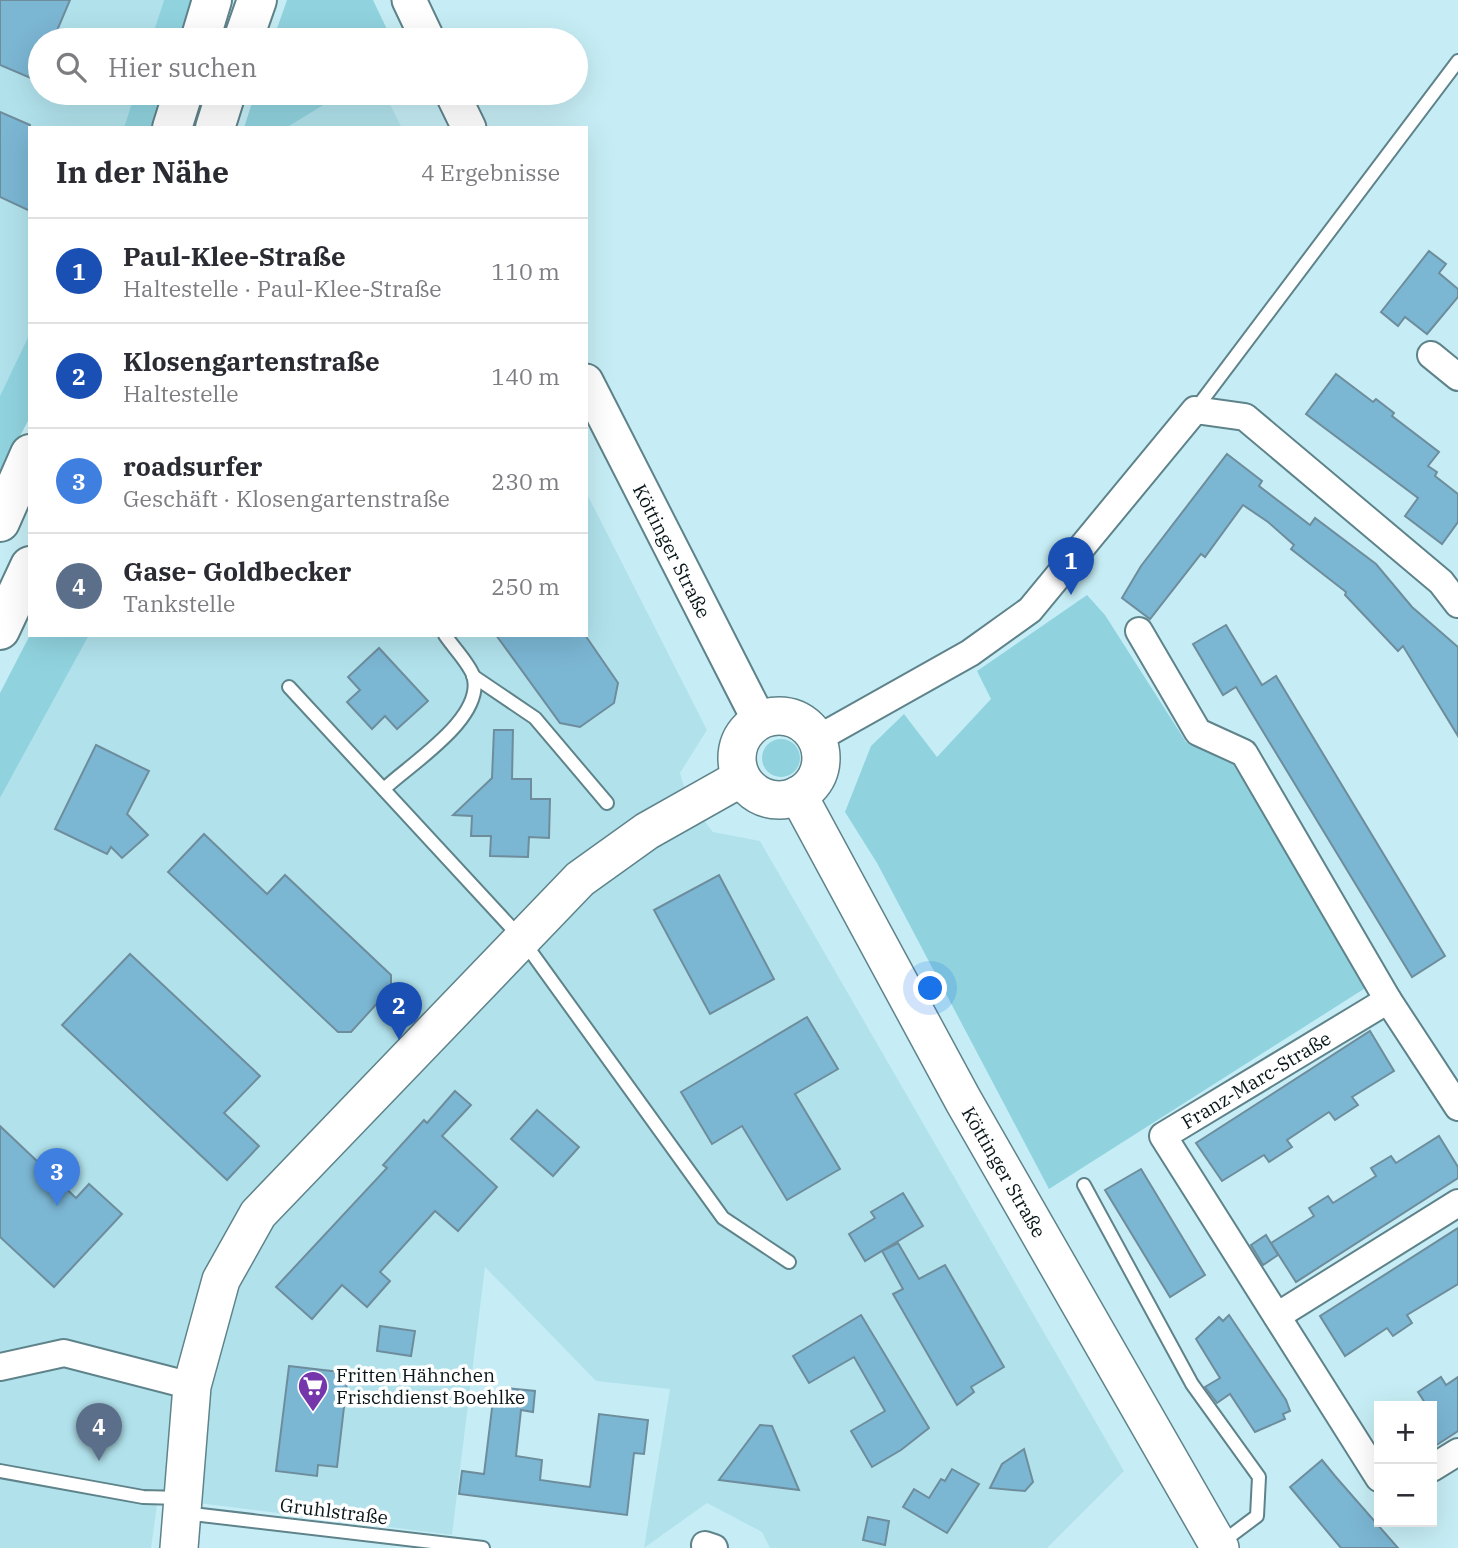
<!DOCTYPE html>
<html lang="de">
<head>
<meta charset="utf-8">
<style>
	:root { --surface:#fff; --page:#f2f2f3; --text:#2b2b33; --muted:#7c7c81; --line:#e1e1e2; --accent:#7636ab }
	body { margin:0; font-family:"IBM Plex Serif",serif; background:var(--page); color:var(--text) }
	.controls { position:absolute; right:21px; bottom:21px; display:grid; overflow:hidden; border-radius:0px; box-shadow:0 7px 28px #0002 }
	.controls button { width:63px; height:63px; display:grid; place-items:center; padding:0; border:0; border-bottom:2px solid var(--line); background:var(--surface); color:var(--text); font:35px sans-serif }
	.you { position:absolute; left:931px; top:989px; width:24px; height:24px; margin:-18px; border:5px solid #fff; border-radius:50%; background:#1a73e8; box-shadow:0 0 0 10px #1a73e833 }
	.badge { display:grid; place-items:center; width:46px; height:46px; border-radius:50%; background:var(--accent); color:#fff; font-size:23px; font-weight:700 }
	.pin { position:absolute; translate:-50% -58px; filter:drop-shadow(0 2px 4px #0008) }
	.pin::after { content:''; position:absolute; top:37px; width:24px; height:21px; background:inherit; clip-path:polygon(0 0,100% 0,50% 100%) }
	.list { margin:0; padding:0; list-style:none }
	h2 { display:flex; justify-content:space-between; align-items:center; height:91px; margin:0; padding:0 28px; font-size:30px }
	h2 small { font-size:23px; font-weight:400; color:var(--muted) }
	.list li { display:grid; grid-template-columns:46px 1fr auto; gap:21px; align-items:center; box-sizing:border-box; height:105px; padding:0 28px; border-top:2px solid var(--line) }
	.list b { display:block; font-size:26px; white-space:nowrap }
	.list p { margin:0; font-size:23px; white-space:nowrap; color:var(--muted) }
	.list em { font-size:23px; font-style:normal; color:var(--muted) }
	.icon { flex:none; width:38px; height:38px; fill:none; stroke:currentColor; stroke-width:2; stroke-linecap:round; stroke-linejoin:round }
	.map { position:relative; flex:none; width:1458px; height:1548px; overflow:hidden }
	.search { position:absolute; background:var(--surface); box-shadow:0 7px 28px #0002; left:28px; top:28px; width:560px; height:77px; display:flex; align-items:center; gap:18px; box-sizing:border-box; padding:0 24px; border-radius:38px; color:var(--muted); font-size:26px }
	.panel { position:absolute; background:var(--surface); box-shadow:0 7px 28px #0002; left:28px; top:126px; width:560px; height:511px; border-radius:0px }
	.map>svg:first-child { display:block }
</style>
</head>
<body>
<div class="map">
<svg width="1458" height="1548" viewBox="0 0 1458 1548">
	<rect width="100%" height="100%" fill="#c6edf5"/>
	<!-- built -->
	<g fill="#b1e2ec">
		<polygon points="0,0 164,0 151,40 40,40 40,93 135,93 124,128 30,128 30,333 0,396"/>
		<polygon points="343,93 384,93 402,128 286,128"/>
		<polygon points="586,492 707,730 680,773 688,800 713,832 760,841 1124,1471 1047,1548 770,1548 762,1532 707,1503 644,1548 670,1389 596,1381 485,1267 452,1535 158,1498 151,1548 0,1548 0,798 89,635 586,635"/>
	</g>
	<!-- green -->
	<g fill="#90d3df">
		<polygon points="164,0 193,0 180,40 151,40"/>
		<polygon points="287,0 373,0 392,40 273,40"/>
		<polygon points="135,93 164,93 152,128 124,128"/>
		<polygon points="255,93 343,93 286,128 244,128"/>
		<polygon points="30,333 30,417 0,474 0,396"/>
		<polygon points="1087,595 1105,615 1186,742 1233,764 1367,987 1049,1189 877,863 845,812 871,746 904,714 937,757 991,699 977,671"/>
		<polygon points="30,635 89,635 0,798 0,693"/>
		<circle cx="781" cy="758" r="19"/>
	</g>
	<!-- building -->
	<g fill="#7bb6d3" stroke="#6e8d9c" stroke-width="2">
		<polygon points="0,0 70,0 53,40 40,40 40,82 0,65"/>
		<polygon points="0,112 30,125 30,211 0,197"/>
		<polygon points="1429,251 1446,264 1439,273 1458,289 1458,297 1427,334 1405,317 1398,326 1381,312"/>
		<polygon points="1336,374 1373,402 1376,399 1394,413 1392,416 1439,452 1428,466 1437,472 1435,476 1458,494 1458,522 1442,544 1405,516 1418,498 1306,414"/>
		<polygon points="1227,454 1262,481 1259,486 1310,525 1315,518 1376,564 1412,607 1458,647 1458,736 1403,646 1398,651 1345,595 1346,592 1291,549 1294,545 1268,522 1243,505 1205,557 1201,554 1150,619 1122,598 1141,566"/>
		<polygon points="1226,625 1262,685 1276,676 1445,956 1412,977 1236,687 1223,695 1193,644"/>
		<polygon points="496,635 585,635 618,683 614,703 580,727 560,723"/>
		<polygon points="379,648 428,701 397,729 385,716 372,729 347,702 360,690 348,677"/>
		<polygon points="494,730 513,730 512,779 531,779 531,799 550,799 549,838 529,837 528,857 490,856 491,836 471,836 472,816 453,815 492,778"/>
		<polygon points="96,745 149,771 127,814 148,835 122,858 111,847 107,854 55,829"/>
		<polygon points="204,834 267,894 285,875 391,975 391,988 351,1032 338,1032 168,872"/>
		<polygon points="719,875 774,979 710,1014 654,910"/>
		<polygon points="130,954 260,1076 224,1113 259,1146 227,1180 62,1025"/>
		<polygon points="807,1017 838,1069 795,1094 840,1169 787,1200 742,1126 712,1144 681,1092"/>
		<polygon points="1370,1031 1394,1071 1352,1097 1358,1105 1335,1120 1329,1112 1287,1140 1292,1147 1269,1162 1264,1155 1222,1181 1196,1143"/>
		<polygon points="455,1091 471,1105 442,1136 497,1187 458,1231 435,1211 380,1272 390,1281 367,1307 342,1285 312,1319 276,1287 387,1168 383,1165 424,1120 427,1123"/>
		<polygon points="537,1110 579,1147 553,1176 511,1139"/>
		<polygon points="0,1126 76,1198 89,1184 122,1214 54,1287 0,1237"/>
		<polygon points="1439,1136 1458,1167 1458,1178 1296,1282 1271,1243 1314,1216 1309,1208 1328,1196 1333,1203 1376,1176 1371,1168 1391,1156 1396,1163"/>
		<polygon points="1141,1169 1205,1275 1170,1297 1105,1190"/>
		<polygon points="903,1193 923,1226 865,1261 849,1234 875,1218 871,1212"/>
		<polygon points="1458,1228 1458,1284 1407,1315 1412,1323 1393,1336 1387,1328 1345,1356 1320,1316"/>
		<polygon points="1266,1235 1278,1255 1263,1265 1251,1245"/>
		<polygon points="898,1243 919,1279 945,1265 1004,1367 971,1387 974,1392 957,1405 893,1294 903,1289 882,1251"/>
		<polygon points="861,1315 929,1428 901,1450 872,1467 851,1431 885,1411 854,1357 809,1383 793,1356"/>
		<polygon points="1229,1315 1286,1400 1290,1411 1283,1414 1285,1419 1255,1432 1230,1394 1217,1403 1205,1387 1220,1378 1196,1339 1219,1317 1223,1321"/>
		<polygon points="380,1326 415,1331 411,1356 377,1351"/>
		<polygon points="289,1366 348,1373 337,1467 318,1465 317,1476 276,1471"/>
		<polygon points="1441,1377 1446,1385 1458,1377 1458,1431 1432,1448 1432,1406 1427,1406 1418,1392"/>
		<polygon points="505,1388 535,1391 533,1412 521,1410 516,1456 542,1460 540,1480 590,1487 599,1414 648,1420 644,1454 634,1453 627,1515 459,1494 462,1471 484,1474 493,1400 504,1401"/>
		<polygon points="760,1425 772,1426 799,1490 719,1480"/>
		<polygon points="1024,1449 1033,1482 1025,1491 990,1488 1002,1464"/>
		<polygon points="1322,1460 1335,1476 1398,1548 1341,1548 1290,1487"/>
		<polygon points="952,1469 979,1484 947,1533 903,1507 914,1489 929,1498 941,1479 945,1481"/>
		<polygon points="868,1517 889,1521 885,1545 863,1540"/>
	</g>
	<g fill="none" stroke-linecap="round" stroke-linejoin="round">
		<!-- service casing -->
		<g stroke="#5f838a" stroke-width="16">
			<g id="service">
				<polyline points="1195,410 1458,61"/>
				<polyline points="473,676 535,718 607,803"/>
				<polyline points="289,687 521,938 723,1218 789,1262"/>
				<path d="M384,789C410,764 487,717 473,675C468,662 453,647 445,635"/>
				<polyline points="1084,1185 1192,1384 1259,1477 1257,1516 1221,1543"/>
				<polyline points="0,1471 143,1497 181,1498"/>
				<polyline points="184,1513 483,1548"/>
			</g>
		</g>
		<!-- minor casing -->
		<g stroke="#5f838a" stroke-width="30">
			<g id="minor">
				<polyline points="1431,355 1458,377"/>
				<polyline points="1139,631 1198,732 1244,753 1388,1000 1458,1107"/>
				<polyline points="817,739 970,653 1030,610 1195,410 1245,417 1441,582 1458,604"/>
				<polyline points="1277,1316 1458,1203"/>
				<polyline points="0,1367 64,1353 192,1386"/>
				<polyline points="1432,1468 1458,1452"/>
				<polyline points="1379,1478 1163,1136 1388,1000"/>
				<polyline points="705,1545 714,1548"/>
			</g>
		</g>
		<!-- tertiary casing -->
		<g stroke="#5f838a" stroke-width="37">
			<g id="tertiary">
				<polyline points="409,0 428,40"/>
				<polyline points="452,93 469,128"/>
				<polyline points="586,381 759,720"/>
			</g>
		</g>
		<!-- secondary casing -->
		<g stroke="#5f838a" stroke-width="40">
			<g id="secondary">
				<circle cx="779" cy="758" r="42"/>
				<polyline points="798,795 963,1100 1220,1548"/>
				<polyline points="179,1548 192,1386 221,1280 258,1214 580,879 647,831 741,778"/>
			</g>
		</g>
		<!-- primary casing -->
		<g stroke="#5f838a" stroke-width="42">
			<g id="primary">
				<polyline points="200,40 212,0"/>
				<polyline points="243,40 257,0"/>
				<polyline points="172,128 183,93"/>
				<polyline points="215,128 226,93"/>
				<polyline points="0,522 30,454"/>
				<polyline points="0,630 30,566"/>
			</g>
		</g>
		<!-- service -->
		<use href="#service" stroke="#fff" stroke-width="12"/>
		<!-- minor -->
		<use href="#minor" stroke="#fff" stroke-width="26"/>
		<!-- tertiary -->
		<use href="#tertiary" stroke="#fff" stroke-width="33"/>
		<!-- secondary -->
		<use href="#secondary" stroke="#fff" stroke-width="37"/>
		<!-- primary -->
		<use href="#primary" stroke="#fff" stroke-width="38"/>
	</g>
	<!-- icons -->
	<defs>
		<g id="supermarket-pin" transform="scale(1.575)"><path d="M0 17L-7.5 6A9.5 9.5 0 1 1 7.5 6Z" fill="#7636ab" stroke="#fff"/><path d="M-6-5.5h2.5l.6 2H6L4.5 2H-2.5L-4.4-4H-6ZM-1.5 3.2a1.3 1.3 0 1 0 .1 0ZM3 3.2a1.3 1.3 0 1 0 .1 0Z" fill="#fff"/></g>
	</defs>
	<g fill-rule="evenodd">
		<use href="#supermarket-pin" x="313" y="1386"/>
	</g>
	<g text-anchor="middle" stroke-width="7" stroke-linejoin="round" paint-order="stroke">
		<!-- street labels -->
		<g font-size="19" fill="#081619" stroke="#fff">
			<text transform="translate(672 551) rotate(63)" y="7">Köttinger Straße</text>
			<text transform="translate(1256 1080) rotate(-31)" y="7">Franz-Marc-Straße</text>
			<text transform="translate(1004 1172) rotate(60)" y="7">Köttinger Straße</text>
			<text transform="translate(334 1511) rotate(7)" y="7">Gruhlstraße</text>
		</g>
		<!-- poi labels -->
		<g font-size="19" fill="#081619" stroke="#fff" text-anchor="start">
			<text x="336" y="1382">Fritten Hähnchen<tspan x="336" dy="22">Frischdienst Boehlke</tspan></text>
		</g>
	</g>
</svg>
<div class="controls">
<button>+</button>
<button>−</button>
</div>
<div class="you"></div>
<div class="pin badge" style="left:1071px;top:595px;background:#1a4fb4">1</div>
<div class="pin badge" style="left:399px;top:1040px;background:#1a4fb4">2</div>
<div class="pin badge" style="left:57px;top:1206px;background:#3f7fe0">3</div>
<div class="pin badge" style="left:99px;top:1461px;background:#5c6f8a">4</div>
<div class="search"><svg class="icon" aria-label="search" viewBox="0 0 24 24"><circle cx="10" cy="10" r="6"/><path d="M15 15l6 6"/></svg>Hier suchen</div>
<section class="panel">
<h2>In der Nähe<small>4 Ergebnisse</small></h2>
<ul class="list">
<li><span class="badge" style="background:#1a4fb4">1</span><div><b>Paul-Klee-Straße</b><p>Haltestelle · Paul-Klee-Straße</p></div><em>110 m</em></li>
<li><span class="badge" style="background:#1a4fb4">2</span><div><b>Klosengartenstraße</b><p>Haltestelle</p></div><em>140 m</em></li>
<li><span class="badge" style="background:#3f7fe0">3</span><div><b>roadsurfer</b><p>Geschäft · Klosengartenstraße</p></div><em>230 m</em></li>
<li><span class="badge" style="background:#5c6f8a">4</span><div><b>Gase- Goldbecker</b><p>Tankstelle</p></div><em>250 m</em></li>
</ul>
</section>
</div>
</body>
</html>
